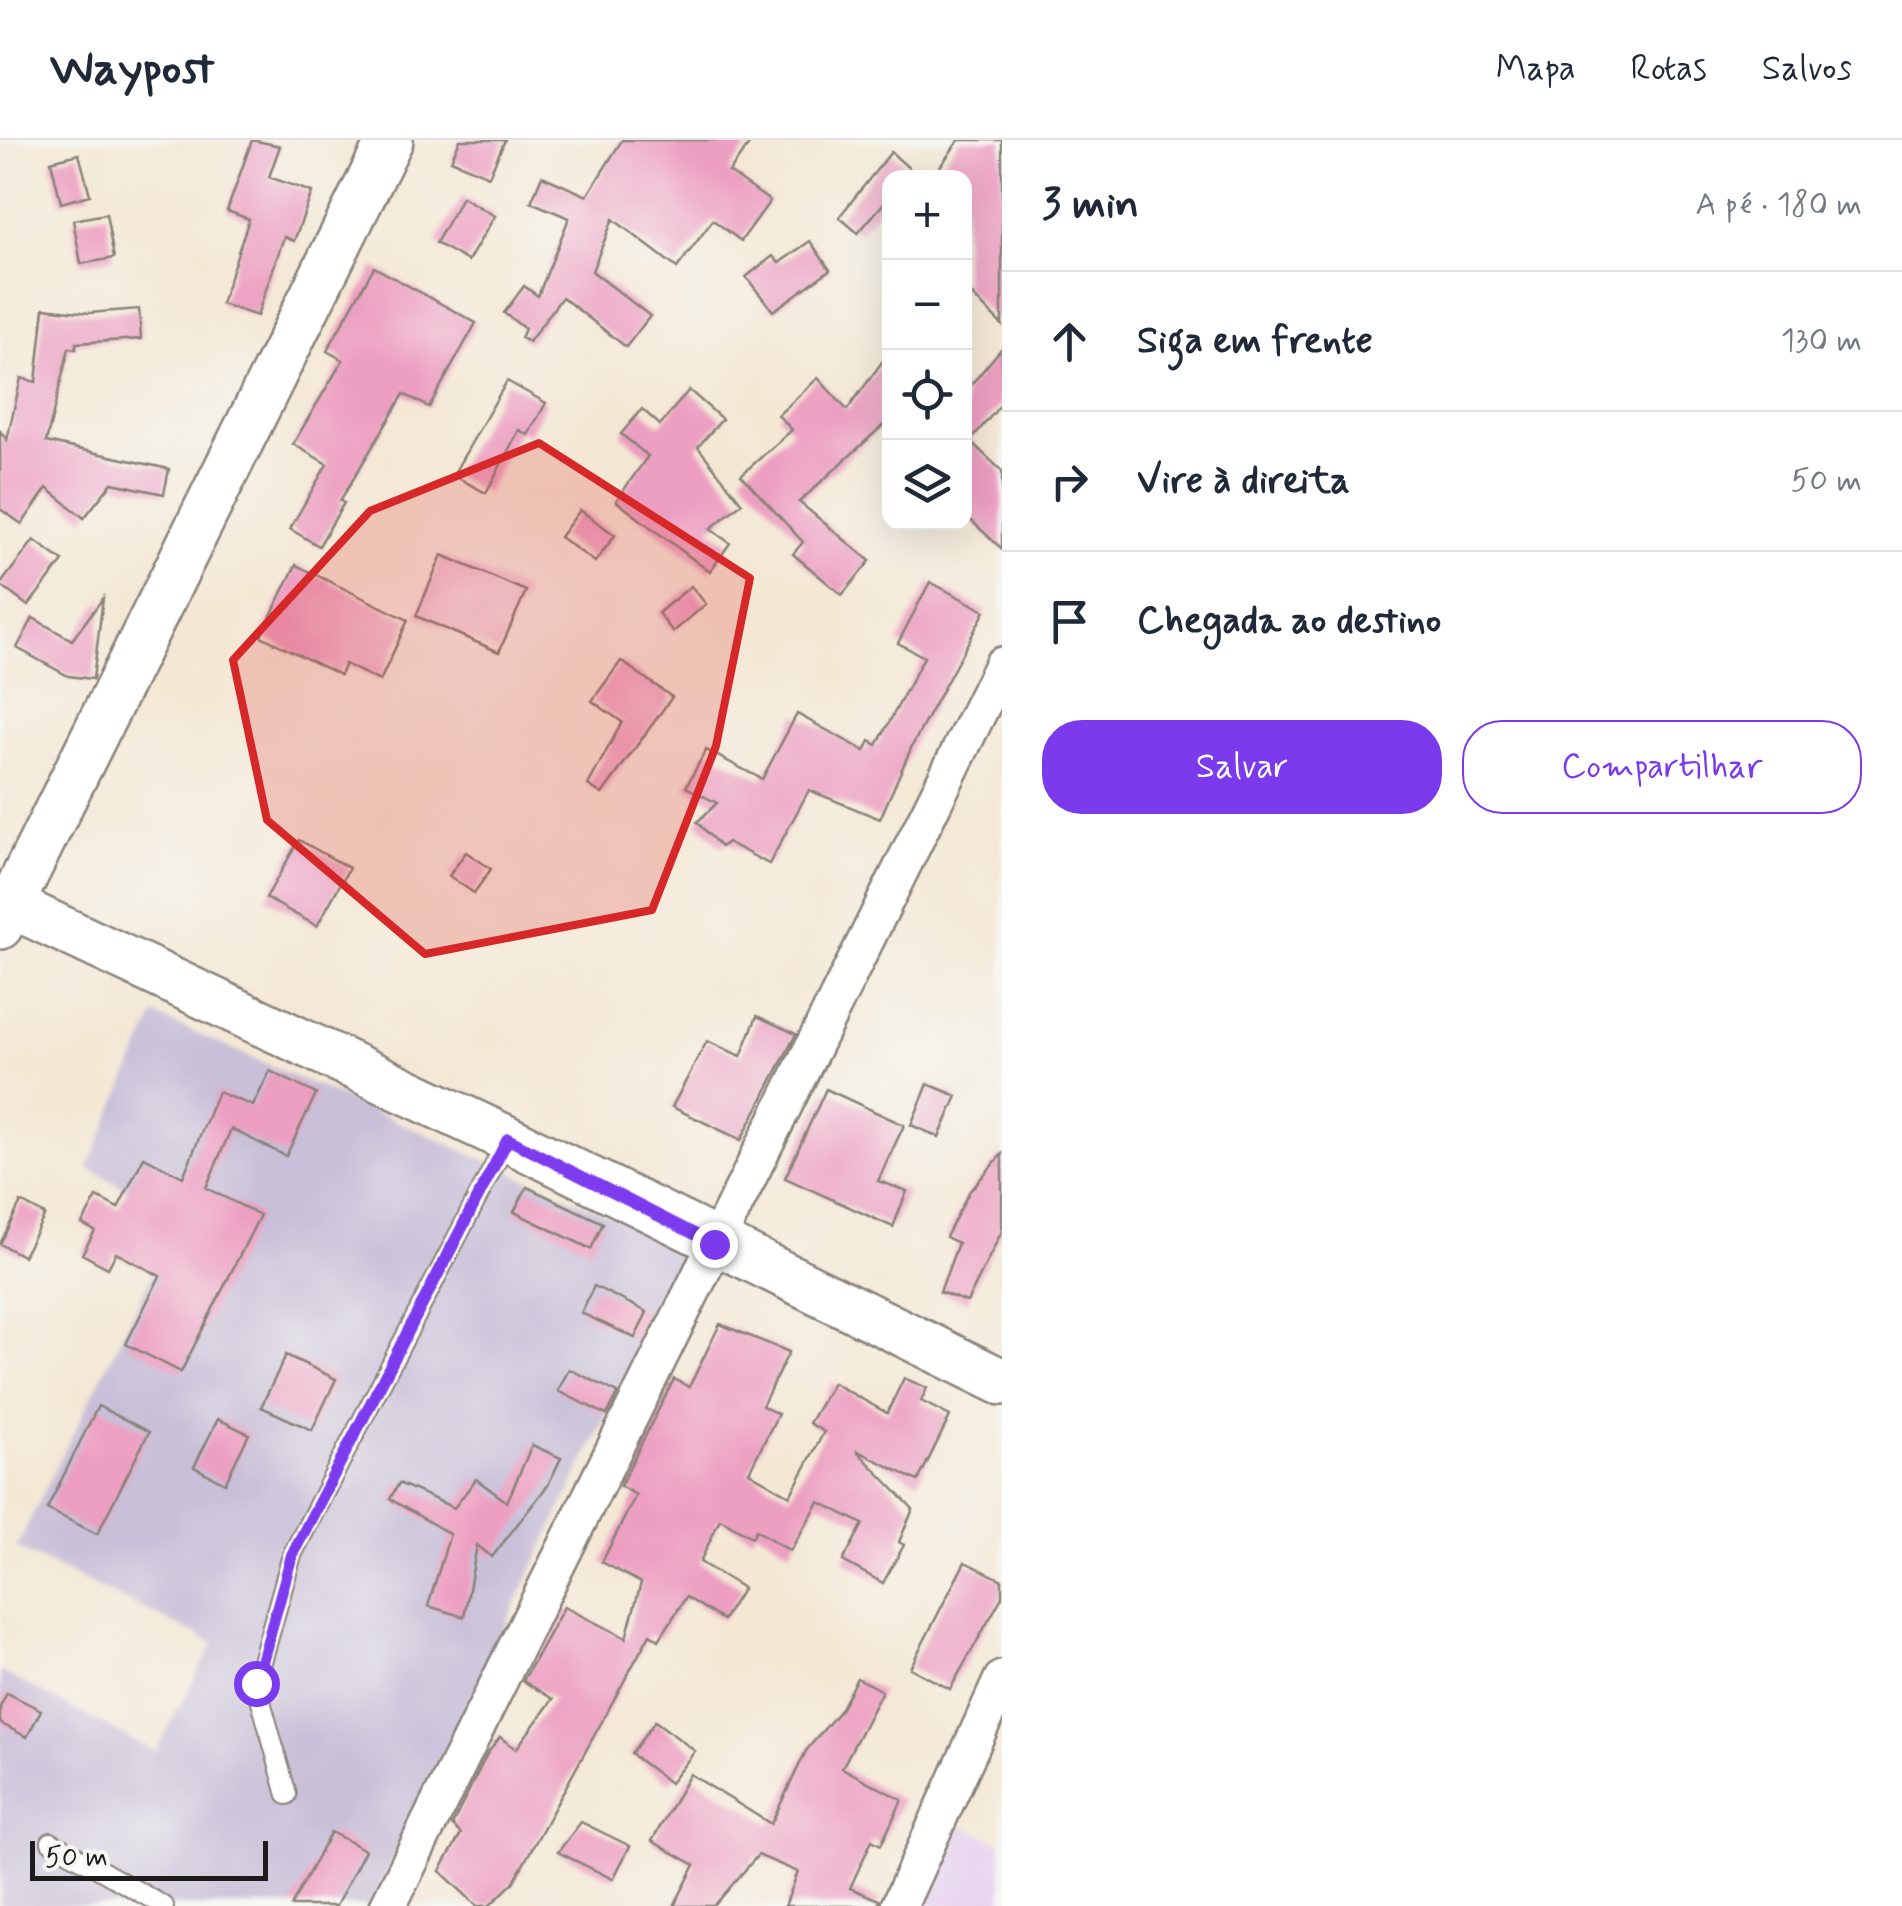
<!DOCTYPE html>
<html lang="pt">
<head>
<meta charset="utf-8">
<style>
	:root { --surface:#fff; --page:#f6f6f7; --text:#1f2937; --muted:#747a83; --line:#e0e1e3; --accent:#7c3aed }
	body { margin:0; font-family:Mynerve,sans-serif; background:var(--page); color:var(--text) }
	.controls { position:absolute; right:30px; top:30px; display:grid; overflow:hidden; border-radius:20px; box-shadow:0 10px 40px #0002 }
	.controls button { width:90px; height:90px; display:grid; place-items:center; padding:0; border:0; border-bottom:2px solid var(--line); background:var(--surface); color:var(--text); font:50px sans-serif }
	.scale { position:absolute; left:30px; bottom:25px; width:238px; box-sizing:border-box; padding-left:10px; border:5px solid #1c1c1c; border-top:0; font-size:28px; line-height:35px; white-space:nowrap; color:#1c1c1c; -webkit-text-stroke:8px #f6f6f2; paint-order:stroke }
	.stop { position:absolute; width:30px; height:30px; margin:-22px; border:8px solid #7c3aed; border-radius:50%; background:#fff }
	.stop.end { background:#7c3aed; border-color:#fff; box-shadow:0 2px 10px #0008 }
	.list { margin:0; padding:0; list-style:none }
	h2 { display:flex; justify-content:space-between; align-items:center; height:130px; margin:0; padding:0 40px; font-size:42px }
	h2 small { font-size:32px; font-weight:400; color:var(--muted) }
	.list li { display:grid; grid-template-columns:65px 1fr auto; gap:30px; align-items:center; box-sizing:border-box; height:140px; padding:0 40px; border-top:2px solid var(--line) }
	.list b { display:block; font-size:38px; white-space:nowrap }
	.list em { font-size:32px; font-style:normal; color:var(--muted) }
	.actions { display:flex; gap:20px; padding:30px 40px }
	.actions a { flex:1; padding:22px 0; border:2px solid var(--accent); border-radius:40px; text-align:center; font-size:35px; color:var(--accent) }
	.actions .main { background:var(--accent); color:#fff }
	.icon { flex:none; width:55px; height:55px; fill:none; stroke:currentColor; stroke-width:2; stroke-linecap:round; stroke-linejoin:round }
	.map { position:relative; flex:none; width:1002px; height:1766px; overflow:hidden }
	header { display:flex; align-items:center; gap:60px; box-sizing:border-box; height:140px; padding:0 50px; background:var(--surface); border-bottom:2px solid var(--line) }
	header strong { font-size:48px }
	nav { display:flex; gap:55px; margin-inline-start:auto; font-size:35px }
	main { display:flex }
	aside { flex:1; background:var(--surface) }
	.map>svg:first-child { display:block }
</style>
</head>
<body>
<header>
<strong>Waypost</strong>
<nav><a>Mapa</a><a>Rotas</a><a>Salvos</a></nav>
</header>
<main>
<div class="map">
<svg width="1002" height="1766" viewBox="0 0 1002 1766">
	<rect width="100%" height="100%" fill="#f6f6f2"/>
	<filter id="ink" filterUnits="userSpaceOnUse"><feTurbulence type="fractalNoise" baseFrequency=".01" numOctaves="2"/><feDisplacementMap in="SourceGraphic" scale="20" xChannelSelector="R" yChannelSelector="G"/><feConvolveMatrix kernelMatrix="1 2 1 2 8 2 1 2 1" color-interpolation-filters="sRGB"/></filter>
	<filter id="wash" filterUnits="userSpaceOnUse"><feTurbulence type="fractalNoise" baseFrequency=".0048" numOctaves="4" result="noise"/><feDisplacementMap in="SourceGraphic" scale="40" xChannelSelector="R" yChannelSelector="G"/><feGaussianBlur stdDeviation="2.25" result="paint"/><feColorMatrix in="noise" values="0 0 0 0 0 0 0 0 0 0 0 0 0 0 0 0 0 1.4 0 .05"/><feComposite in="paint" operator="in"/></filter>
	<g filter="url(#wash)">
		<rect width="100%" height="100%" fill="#f4e8d5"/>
		<!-- built -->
		<polygon fill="#e7d2f0" points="961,1685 1002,1704 1002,1766 923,1766"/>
		<!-- industrial -->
		<polygon fill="#c8bfd8" points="155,875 686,1109 371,1766 0,1766 0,1531 155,1612 214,1503 16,1408 180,1079 88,1028"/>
		<g id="blocks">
			<!-- building -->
			<g fill="#ed9fc1">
				<polygon points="252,0 280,6 269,37 312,52 294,101 284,97 257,176 221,164 249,79 227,71"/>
				<polygon points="460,0 505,0 489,36 451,20"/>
				<polygon points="622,0 752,0 729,32 770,61 741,101 713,80 677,128 613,79 592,131 650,176 626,207 562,157 529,202 521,198 525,189 504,173 524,146 538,156 569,78 531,62 542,36 587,56"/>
				<polygon points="959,0 1002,0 1002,185 964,147 964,38 932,38"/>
				<polygon points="891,12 912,31 906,38 890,38 890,56 858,93 839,77"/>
				<polygon points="79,14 90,55 61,63 51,21"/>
				<polygon points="462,57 495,76 468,121 436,103"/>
				<polygon points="106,74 114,118 81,124 73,80"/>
				<polygon points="810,101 830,130 773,171 746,137 773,116 779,123"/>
				<polygon points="374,127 476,183 429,267 404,254 340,361 344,363 319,406 290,389 327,324 293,304 343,220 327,211"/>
				<polygon points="44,168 89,173 139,169 141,199 76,203 76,209 69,208 46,302 169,329 164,354 112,343 84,378 47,348 22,384 0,369 0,291 7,300 21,238 36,242"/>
				<polygon points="1002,208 1002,263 970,301 1002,331 1002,409 964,374 964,253"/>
				<polygon points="890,211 890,279 799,362 870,421 842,455 793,414 803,402 741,335 792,290 778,275 818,238 847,270"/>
				<polygon points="507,241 546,263 528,295 519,290 486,353 453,335"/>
				<polygon points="689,250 722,279 698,307 742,363 710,389 730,403 710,432 616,361 648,316 621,294 642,269 660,285"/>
				<polygon points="580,370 615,395 595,422 560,397"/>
				<polygon points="34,400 63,421 28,466 0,445"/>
				<polygon points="442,415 526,451 499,512 416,476"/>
				<polygon points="296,425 408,480 380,541 345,524 340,535 261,496"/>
				<polygon points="930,442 985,471 912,606 880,679 809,650 769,724 727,702 721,707 697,682 717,663 686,647 706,610 762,639 797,574 865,611 870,601 877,605 924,517 898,503"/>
				<polygon points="691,446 706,464 673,492 658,473"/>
				<polygon points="103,458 93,539 68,536 17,508 33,478 72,500"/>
				<polygon points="621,521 672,557 602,654 588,645 622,582 592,561"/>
				<polygon points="299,700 349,728 317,786 266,758"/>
				<polygon points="466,712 491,729 474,753 449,736"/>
				<polygon points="757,876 796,894 741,1000 672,967 707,901 741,916"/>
				<polygon points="270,931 316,954 286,1016 231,989 206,1048 260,1075 181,1232 126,1204 160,1136 116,1113 108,1128 82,1114 95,1091 82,1084 97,1057 118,1068 144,1017 183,1037 218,952 253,966"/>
				<polygon points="928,944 957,956 939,997 911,985"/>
				<polygon points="826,949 904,985 878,1041 907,1051 893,1087 785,1038"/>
				<polygon points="1002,1014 1002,1091 967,1162 940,1152 958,1103 946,1097 969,1052"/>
				<polygon points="527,1047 603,1083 591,1109 514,1072"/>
				<polygon points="21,1062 45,1075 23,1116 0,1104"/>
				<polygon points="594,1146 647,1172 635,1198 581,1173"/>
				<polygon points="720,1184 789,1212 762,1266 778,1274 749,1332 790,1356 824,1292 809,1283 833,1243 887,1273 904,1238 927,1248 921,1261 950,1276 918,1341 856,1310 913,1369 899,1402 904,1405 883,1443 843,1421 863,1384 819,1362 790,1411 756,1390 752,1397 720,1379 700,1422 743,1448 723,1480 686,1457 659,1500 650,1494 513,1743 489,1766 477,1766 440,1731 461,1694 452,1685 487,1614 500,1597 516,1609 553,1559 523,1541 564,1467 626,1498 641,1443 602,1422 636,1355 620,1346 674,1239 689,1247"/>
				<polygon points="286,1215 336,1239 312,1290 261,1267"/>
				<polygon points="569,1229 618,1253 607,1275 558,1251"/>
				<polygon points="98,1266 149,1292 97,1394 47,1369"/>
				<polygon points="218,1279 249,1294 225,1343 194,1327"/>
				<polygon points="532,1305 561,1318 548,1345 492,1417 477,1405 464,1477 428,1466 450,1394 390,1359 399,1343 454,1368 476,1339 507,1362"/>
				<polygon points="965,1422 1002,1440 1002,1457 950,1549 910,1528"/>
				<polygon points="857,1538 882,1551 842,1628 902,1660 881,1705 872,1700 850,1748 879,1760 878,1766 785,1766 798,1732 758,1715 714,1766 674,1766 695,1725 652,1701 690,1634 771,1684 806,1611 840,1570"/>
				<polygon points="7,1553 41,1570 27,1597 0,1583 0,1567"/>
				<polygon points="655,1581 695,1611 670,1643 631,1614"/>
				<polygon points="581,1682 630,1706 613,1739 558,1712"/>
				<polygon points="331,1692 365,1710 336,1766 291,1766"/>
			</g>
		</g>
	</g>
	<g filter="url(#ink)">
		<use href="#blocks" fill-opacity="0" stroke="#888278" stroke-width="2.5"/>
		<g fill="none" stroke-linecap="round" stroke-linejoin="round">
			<!-- service casing -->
			<g stroke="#888278" stroke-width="22">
				<g id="service">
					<polyline points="287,1655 256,1543 292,1415 508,999"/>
					<polyline points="51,1702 164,1766"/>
				</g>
			</g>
			<!-- minor casing -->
			<g stroke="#888278" stroke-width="40">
				<g id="minor">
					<polyline points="388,1766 1002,525"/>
					<polyline points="899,1766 1002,1539"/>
				</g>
			</g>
			<!-- tertiary casing -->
			<g stroke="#888278" stroke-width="50">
				<g id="tertiary">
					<polyline points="11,765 508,999 1002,1242"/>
					<polyline points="0,786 390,0"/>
				</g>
			</g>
			<!-- service -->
			<use href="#service" stroke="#fff" stroke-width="18"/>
			<!-- minor -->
			<use href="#minor" stroke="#fff" stroke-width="35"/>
			<!-- tertiary -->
			<use href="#tertiary" stroke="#fff" stroke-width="45"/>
		</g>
	</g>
	<g fill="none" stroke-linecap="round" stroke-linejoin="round" filter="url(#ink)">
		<!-- route -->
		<polyline stroke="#7c3aed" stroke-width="12" points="256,1543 292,1415 508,999 714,1104"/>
	</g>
	<!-- marked area -->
	<path fill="#d62828" fill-opacity="0.2" stroke="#d62828" stroke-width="8" stroke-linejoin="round" d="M539,303L750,438L716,606L652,770L425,814L267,680L233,520L370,371Z"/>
</svg>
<div class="controls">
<button>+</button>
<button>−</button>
<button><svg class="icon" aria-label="locate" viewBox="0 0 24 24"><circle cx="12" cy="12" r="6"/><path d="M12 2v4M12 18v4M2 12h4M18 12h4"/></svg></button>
<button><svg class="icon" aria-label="layers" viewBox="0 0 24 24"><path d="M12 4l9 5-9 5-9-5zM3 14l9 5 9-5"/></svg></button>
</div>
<div class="scale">50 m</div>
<div class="stop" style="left:256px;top:1543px"></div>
<div class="stop end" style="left:714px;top:1104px"></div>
</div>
<aside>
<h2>3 min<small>A pé · 180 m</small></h2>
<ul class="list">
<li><svg class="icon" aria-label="ahead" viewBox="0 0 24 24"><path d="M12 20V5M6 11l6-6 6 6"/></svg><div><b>Siga em frente</b></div><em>130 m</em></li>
<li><svg class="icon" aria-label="right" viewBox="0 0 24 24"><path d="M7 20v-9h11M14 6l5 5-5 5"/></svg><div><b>Vire à direita</b></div><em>50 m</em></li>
<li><svg class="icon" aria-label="arrive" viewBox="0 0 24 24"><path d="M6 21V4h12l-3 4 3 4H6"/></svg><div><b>Chegada ao destino</b></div></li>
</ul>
<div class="actions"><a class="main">Salvar</a><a>Compartilhar</a></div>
</aside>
</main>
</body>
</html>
